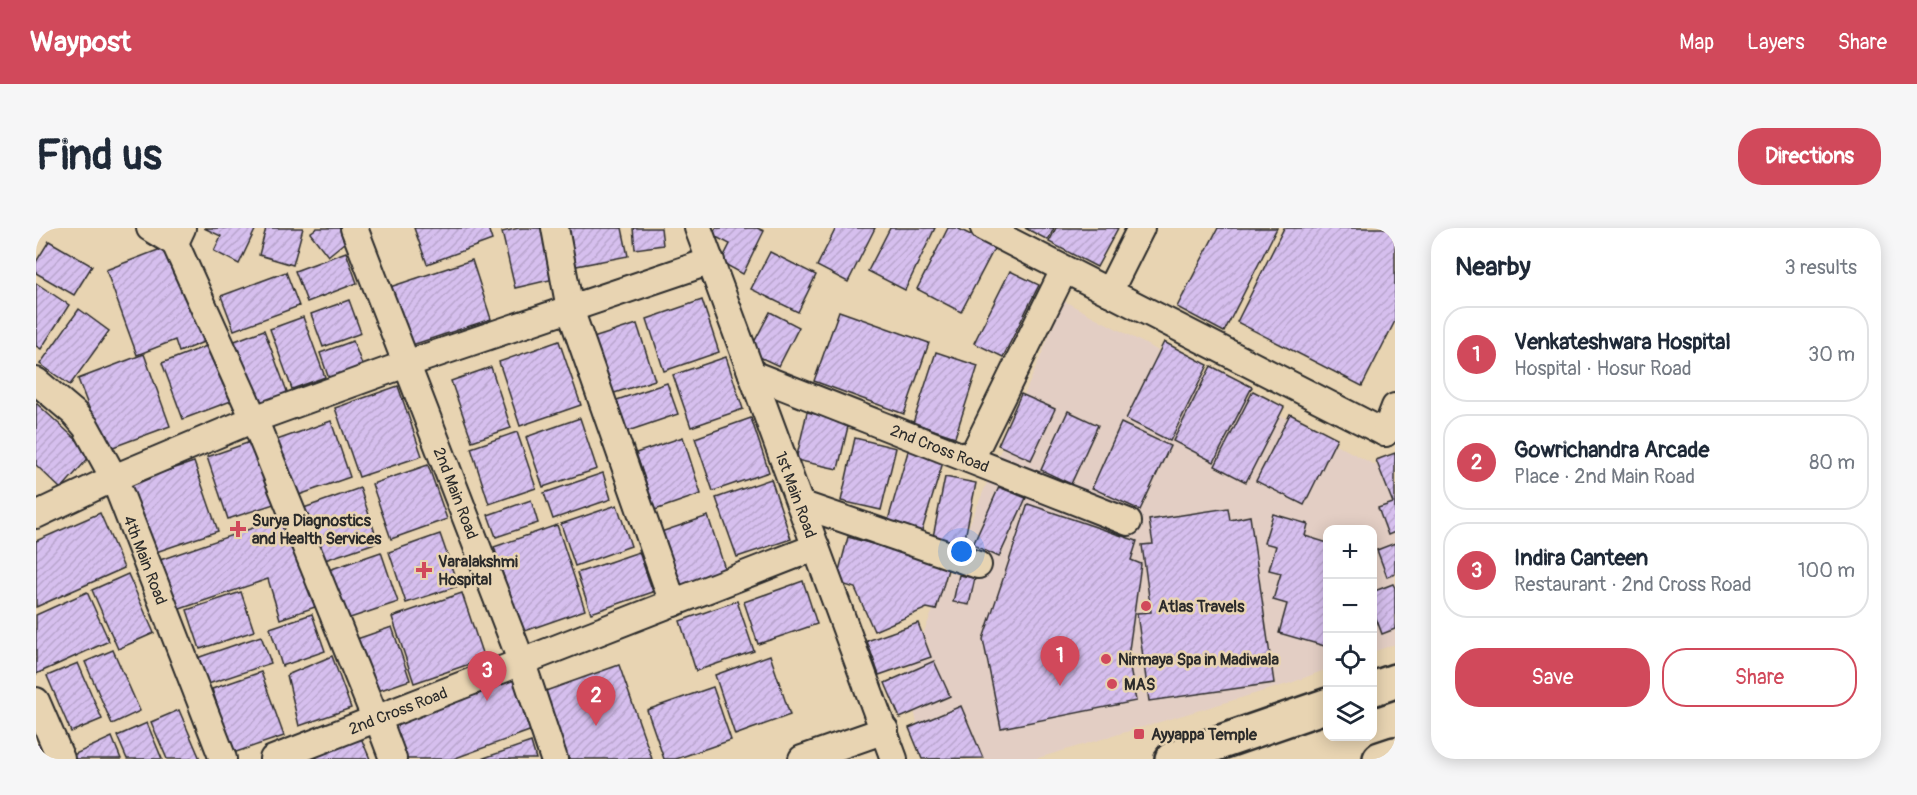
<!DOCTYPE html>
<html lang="en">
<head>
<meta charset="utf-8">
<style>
	:root { --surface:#fff; --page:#f6f6f7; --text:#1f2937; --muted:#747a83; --line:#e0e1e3; --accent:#d1495b }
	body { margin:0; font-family:Pangolin,sans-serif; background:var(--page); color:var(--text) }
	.controls { position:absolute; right:18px; bottom:18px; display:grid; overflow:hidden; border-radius:12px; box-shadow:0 3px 15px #0003 }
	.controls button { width:54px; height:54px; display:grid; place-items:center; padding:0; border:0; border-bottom:2px solid var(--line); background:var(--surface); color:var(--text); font:30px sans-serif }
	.you { position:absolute; left:926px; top:324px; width:21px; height:21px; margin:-15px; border:4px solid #fff; border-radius:50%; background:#1a73e8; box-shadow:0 0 0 9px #1a73e833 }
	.badge { display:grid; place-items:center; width:39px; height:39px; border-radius:50%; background:var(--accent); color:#fff; font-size:20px; font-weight:700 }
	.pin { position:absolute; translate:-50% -50px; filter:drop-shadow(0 2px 3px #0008) }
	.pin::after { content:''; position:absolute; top:32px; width:21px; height:18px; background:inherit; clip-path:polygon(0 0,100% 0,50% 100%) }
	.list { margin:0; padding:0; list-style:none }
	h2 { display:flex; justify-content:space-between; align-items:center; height:78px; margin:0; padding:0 24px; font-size:26px }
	h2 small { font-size:20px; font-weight:400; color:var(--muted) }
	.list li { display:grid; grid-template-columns:39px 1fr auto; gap:18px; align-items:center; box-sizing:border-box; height:96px; margin:0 12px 12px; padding:0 12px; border:2px solid var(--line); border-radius:24px }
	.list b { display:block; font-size:22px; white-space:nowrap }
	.list p { margin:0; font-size:20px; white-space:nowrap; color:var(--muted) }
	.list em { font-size:20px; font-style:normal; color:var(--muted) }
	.actions { display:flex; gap:12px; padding:18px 24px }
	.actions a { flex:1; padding:14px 0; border:2px solid var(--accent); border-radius:24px; text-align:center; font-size:21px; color:var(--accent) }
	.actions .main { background:var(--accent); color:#fff }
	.icon { flex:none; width:33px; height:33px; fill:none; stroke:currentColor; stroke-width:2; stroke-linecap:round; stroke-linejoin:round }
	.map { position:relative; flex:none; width:1359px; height:531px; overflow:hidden; border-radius:24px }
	header { display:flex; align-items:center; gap:36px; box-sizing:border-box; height:84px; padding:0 30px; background:var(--accent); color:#fff }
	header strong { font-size:28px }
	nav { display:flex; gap:33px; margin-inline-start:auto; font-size:21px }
	.intro { display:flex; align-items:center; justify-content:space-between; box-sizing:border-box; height:144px; padding:0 36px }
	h1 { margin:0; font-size:42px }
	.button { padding:15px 27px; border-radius:24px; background:var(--accent); color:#fff; font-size:21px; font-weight:700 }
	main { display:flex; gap:36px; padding:0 36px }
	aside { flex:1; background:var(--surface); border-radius:24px; box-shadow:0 3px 15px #0003 }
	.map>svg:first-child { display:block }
</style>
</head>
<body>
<header>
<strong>Waypost</strong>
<nav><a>Map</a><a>Layers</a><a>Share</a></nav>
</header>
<div class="intro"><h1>Find us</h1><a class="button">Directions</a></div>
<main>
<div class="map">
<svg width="1359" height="531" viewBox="0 0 1359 531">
	<defs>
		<pattern id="building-hatch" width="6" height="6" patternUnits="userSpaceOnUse" patternTransform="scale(1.5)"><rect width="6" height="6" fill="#d6bfee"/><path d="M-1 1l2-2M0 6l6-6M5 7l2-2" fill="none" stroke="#b8a4cc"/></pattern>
	</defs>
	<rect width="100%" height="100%" fill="#e8d4b2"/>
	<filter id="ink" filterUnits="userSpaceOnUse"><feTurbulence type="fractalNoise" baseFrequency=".0167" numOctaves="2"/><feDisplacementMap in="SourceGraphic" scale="12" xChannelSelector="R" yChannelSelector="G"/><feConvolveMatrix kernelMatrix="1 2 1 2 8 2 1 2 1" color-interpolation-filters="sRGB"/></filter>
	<g filter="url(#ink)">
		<!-- built -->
		<polygon fill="#e3cec4" points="1028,73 1339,237 1359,230 1359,416 1337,424 1336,302 1292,302 1291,441 1255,455 999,531 889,531 870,446"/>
		<!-- building -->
		<g fill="url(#building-hatch)" stroke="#2b2b2b" stroke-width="1.5">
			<polygon points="168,0 220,0 203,36 178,23 185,8"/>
			<polygon points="230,0 267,0 257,37 223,27"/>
			<polygon points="281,0 306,0 314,10 292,28 274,5"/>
			<polygon points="378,0 452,0 456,12 391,36"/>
			<polygon points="483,0 507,0 518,51 479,60 466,4"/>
			<polygon points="533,0 586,0 592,28 540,38"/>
			<polygon points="597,0 625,0 627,17 599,21"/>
			<polygon points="680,0 721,0 728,3 707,46 685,34 694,16 676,7"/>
			<polygon points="800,0 839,0 812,54 781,38"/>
			<polygon points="854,0 899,0 869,62 832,43"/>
			<polygon points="912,0 921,0 959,19 925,84 881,61"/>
			<polygon points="989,0 1018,0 1012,12"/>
			<polygon points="1020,0 1082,0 1061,39 1013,14"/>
			<polygon points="1182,0 1241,0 1188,104 1141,79"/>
			<polygon points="1248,0 1354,0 1359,3 1359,93 1326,158 1201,94"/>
			<polygon points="13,13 56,38 38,67 0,45 0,34"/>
			<polygon points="135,17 170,113 143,124 139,112 101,127 70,42"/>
			<polygon points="310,24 321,55 271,74 259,43"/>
			<polygon points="734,24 780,47 762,84 715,61"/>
			<polygon points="436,32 455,91 373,118 354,59"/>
			<polygon points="974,43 1003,57 967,129 938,115"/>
			<polygon points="250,44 263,78 198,102 185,68"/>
			<polygon points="0,55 33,77 5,121 0,118"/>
			<polygon points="313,72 325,105 287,119 275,86"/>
			<polygon points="666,72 683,124 628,143 611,91"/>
			<polygon points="43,81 73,103 34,157 4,136"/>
			<polygon points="803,83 893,115 868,186 778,153"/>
			<polygon points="734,84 763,99 743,138 713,124"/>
			<polygon points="267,89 289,149 256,161 234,101"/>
			<polygon points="601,96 619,152 572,167 554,111"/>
			<polygon points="228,102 252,166 220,178 196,114"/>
			<polygon points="317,113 327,139 293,151 284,125"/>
			<polygon points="523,113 545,177 484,198 463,134"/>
			<polygon points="181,114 203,170 147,191 126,135"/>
			<polygon points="1128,114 1172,137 1134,213 1090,191"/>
			<polygon points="900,124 942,138 919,209 877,195"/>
			<polygon points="108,126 134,198 69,222 42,151"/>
			<polygon points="690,129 707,181 655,199 637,147"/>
			<polygon points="1175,138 1216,159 1178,234 1137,213"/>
			<polygon points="455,139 475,200 436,213 415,153"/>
			<polygon points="631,155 642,186 580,207 569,176"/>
			<polygon points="362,158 386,228 323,249 299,180"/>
			<polygon points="1217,163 1248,179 1210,254 1179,238"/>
			<polygon points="985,166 1019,181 995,232 962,217"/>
			<polygon points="0,175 56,226 25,261 0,237"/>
			<polygon points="1032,183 1062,197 1035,256 1005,242"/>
			<polygon points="771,184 813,194 802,241 760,232"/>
			<polygon points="1254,186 1301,210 1268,277 1220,253"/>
			<polygon points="544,190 561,241 507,259 490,209"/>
			<polygon points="715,190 733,244 677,263 659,210"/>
			<polygon points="295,193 314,249 260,268 241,212"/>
			<polygon points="1085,195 1134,218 1104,282 1056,260"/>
			<polygon points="481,204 500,260 453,276 435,220"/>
			<polygon points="647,209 665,266 619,282 600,225"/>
			<polygon points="819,210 860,220 845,282 805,273"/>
			<polygon points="220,212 241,275 192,291 171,229"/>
			<polygon points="873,220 908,231 884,309 850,299"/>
			<polygon points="1359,225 1359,304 1352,307 1342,280 1357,275 1340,232"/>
			<polygon points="158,234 182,303 114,326 90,256"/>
			<polygon points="392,237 411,291 355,311 336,256"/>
			<polygon points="567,245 575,271 517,291 508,265"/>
			<polygon points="909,249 940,255 926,325 895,319"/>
			<polygon points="735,251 755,311 701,329 680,270"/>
			<polygon points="963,259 990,270 963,329 937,317"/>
			<polygon points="324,260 342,314 283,334 265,281"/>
			<polygon points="495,272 502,295 460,309 452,287"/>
			<polygon points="992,276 1101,313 1095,332 1105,336 1092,429 1100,473 965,500 947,411"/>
			<polygon points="581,277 595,318 539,338 525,296"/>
			<polygon points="1192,280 1194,292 1214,288 1238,455 1113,473 1101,385 1115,384 1106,317 1117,316 1113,292"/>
			<polygon points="64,285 88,340 0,379 0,313"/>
			<polygon points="1237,286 1272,296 1269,308 1292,315 1292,419 1243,405 1251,376 1237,372 1245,345 1233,342 1240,318 1228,315"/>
			<polygon points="672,288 690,344 644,360 625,304"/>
			<polygon points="249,289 279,379 244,391 232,351 138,383 121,333"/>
			<polygon points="521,297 549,382 486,404 458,319"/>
			<polygon points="404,306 422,358 370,375 353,324"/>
			<polygon points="812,309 913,338 900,382 891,380 838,403 819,360 800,354"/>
			<polygon points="1359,315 1359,346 1351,349 1341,322"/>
			<polygon points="345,324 362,374 305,393 287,344"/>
			<polygon points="603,324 617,364 555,385 541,345"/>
			<polygon points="92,346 118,405 82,421 56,362"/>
			<polygon points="923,347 939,350 933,377 917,374"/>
			<polygon points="767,353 781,396 722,416 708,374"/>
			<polygon points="1357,356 1359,360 1359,401 1346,406 1336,379 1336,364"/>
			<polygon points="51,364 73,413 0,446 0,387"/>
			<polygon points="205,364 218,403 164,421 151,382"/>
			<polygon points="426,365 448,431 378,455 356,389"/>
			<polygon points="701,373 718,423 660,443 644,393"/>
			<polygon points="276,386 289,423 246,438 234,400"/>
			<polygon points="882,395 895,429 843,447 831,413"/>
			<polygon points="356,399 374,452 333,466 315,413"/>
			<polygon points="225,408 235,435 166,458 158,431"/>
			<polygon points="77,422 104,483 76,496 49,434"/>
			<polygon points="734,427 754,487 699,507 679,447"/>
			<polygon points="296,428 315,480 263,498 251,447"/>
			<polygon points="898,433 914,468 864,490 849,455"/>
			<polygon points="42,435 66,491 35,504 11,448"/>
			<polygon points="583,437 616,531 527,531 504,465"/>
			<polygon points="225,444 248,508 197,525 176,461"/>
			<polygon points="477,451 496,502 417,531 369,531 356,495"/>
			<polygon points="677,459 695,512 640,531 628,531 611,482"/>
			<polygon points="925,478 947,530 886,531 873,500"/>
			<polygon points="143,482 164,531 131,531 115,494"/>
			<polygon points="111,495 126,531 91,531 81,508"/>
			<polygon points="76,509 85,531 39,531 37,527"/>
			<polygon points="325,510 334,531 275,531"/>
			<polygon points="8,514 16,531 0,531 0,517"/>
			<polygon points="495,514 500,531 445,531"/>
		</g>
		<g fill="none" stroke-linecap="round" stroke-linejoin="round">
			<!-- minor casing -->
			<g stroke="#2b2b2b" stroke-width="30">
				<g id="minor">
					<polyline points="114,0 139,15"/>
					<polyline points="146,0 139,15 218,191 338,487 342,491 357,531"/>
					<path id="s1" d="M318,0L486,435L518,531"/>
					<polyline points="519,0 534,81 637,375"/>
					<path id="s2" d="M662,0L858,531"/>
					<polyline points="948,0 1349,205"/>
					<polyline points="1073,64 1105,0"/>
					<path id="s3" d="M716,146L1092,294"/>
					<path id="s4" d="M0,153L38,185L50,199L78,250L187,531"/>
					<polyline points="1349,205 1359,179"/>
					<polyline points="935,231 1028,42"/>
					<polyline points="764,276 942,337"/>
					<polyline points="0,287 78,250 218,191 370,136 675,33"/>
					<polyline points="0,473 25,531"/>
					<path id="s5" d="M237,531L780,319"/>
					<polyline points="766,531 849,502"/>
				</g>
			</g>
			<!-- primary casing -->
			<g stroke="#2b2b2b" stroke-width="38">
				<g id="primary">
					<polyline points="1336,461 1359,453"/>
					<polyline points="1136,531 1292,477"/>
					<polyline points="1344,531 1359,526"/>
				</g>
			</g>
			<!-- minor -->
			<use href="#minor" stroke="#e8d4b2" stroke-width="26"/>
			<!-- primary -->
			<use href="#primary" stroke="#e8d4b2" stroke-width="33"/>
		</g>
	</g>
	<!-- markers -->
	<g fill="#d1495b" stroke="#e8d4b2" stroke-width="2">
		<path d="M199 292h6v6h6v6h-6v6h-6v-6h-6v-6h6z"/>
		<path d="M385 333h6v6h6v6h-6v6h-6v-6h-6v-6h6z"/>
		<circle cx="1110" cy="378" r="6"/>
		<circle cx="1070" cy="431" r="6"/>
		<circle cx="1076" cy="456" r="6"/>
		<rect x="1097" y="500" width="12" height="12" rx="3"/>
	</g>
	<g text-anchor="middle" stroke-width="5" stroke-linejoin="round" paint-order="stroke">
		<!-- street labels -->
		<g font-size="16" fill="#2b2b2b" stroke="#e8d4b2">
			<text dy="6" stroke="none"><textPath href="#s3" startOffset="202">2nd Cross Road</textPath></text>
			<text dy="6" stroke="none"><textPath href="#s1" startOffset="284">2nd Main Road</textPath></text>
			<text dy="6" stroke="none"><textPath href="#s2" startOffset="284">1st Main Road</textPath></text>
			<text dy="6" stroke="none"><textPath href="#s4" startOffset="214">4th Main Road</textPath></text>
			<text dy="6" stroke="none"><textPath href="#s5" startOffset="134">2nd Cross Road</textPath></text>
		</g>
		<!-- poi labels -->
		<g font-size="16" font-weight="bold" fill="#2b2b2b" stroke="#e8d4b2" text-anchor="start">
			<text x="216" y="298">Surya Diagnostics<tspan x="216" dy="18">and Health Services</tspan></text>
			<text x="402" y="339">Varalakshmi<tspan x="402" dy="18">Hospital</tspan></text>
			<text x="1122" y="384">Atlas Travels</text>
			<text x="1082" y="437">Nirmaya Spa in Madiwala</text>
			<text x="1088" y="462">MAS</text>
			<text x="1115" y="512">Ayyappa Temple</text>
		</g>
	</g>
</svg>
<div class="controls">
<button>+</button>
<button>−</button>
<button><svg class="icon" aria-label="locate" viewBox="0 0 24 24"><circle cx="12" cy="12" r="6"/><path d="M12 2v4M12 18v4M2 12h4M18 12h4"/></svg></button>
<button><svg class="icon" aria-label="layers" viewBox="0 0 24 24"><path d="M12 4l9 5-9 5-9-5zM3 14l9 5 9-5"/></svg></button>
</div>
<div class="you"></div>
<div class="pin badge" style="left:1024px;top:458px">1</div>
<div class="pin badge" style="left:560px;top:498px">2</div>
<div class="pin badge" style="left:451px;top:473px">3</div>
</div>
<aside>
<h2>Nearby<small>3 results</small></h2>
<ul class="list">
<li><span class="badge">1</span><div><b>Venkateshwara Hospital</b><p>Hospital · Hosur Road</p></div><em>30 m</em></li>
<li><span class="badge">2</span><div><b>Gowrichandra Arcade</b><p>Place · 2nd Main Road</p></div><em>80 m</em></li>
<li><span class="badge">3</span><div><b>Indira Canteen</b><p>Restaurant · 2nd Cross Road</p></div><em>100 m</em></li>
</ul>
<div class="actions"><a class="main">Save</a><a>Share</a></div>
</aside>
</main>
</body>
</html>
